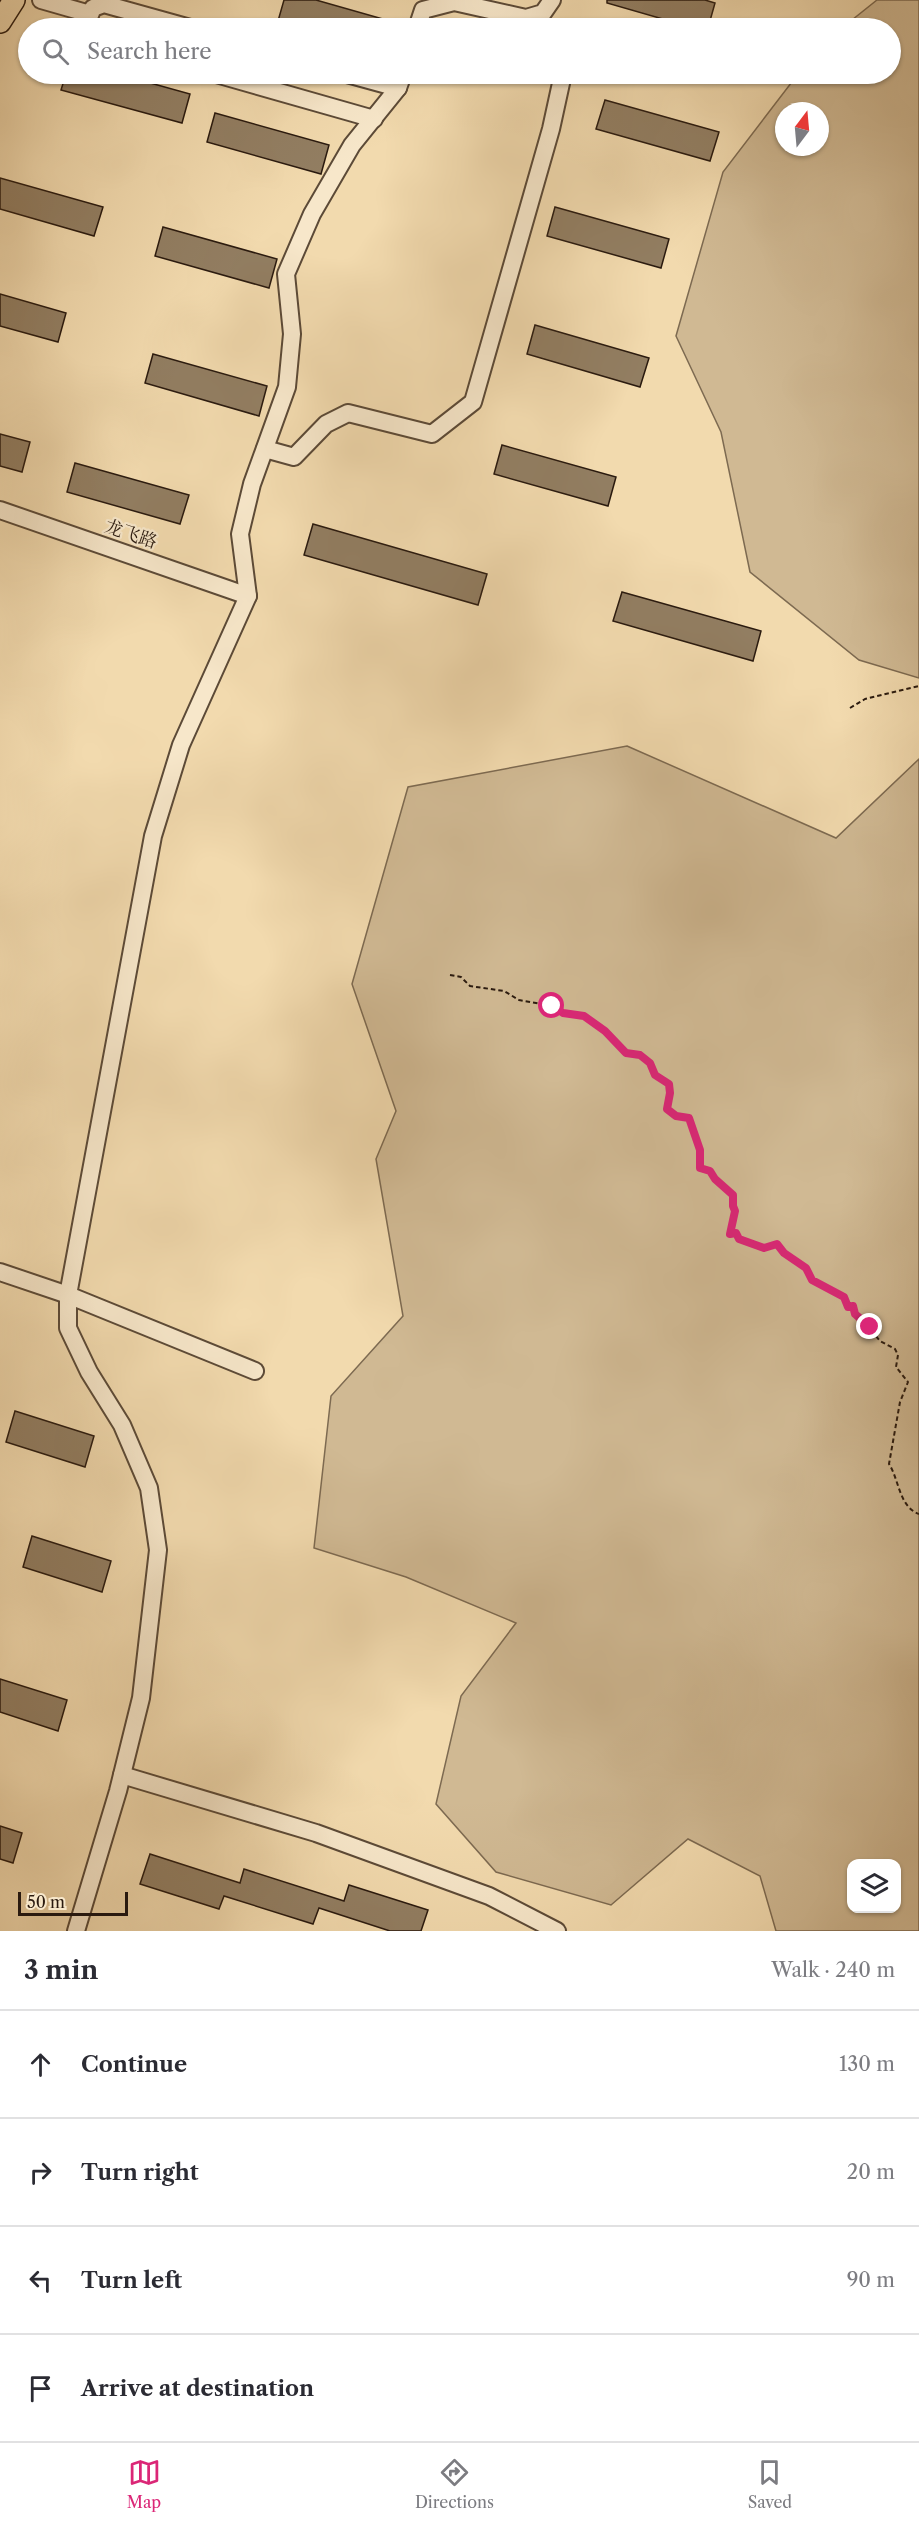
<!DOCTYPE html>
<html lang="en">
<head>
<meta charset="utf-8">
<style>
	:root { --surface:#fff; --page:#f2f2f3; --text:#2b2b33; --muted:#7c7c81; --line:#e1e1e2; --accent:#db2777 }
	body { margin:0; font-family:"Libre Caslon Text","Noto Serif SC",serif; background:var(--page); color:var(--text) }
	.controls { position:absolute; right:18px; bottom:18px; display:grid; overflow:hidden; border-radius:12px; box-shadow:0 2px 4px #0004 }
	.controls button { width:54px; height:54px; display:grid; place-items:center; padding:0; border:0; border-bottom:2px solid var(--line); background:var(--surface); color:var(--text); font:30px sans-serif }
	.compass { position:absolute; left:775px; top:102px; width:54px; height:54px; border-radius:50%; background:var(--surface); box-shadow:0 2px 4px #0004; rotate:16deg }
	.scale { position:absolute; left:18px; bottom:15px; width:110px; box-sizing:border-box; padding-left:6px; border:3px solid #2a1a0f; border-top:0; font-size:16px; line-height:21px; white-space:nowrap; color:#2a1a0f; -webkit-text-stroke:4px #f7e7ca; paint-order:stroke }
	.stop { position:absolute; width:18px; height:18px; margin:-14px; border:4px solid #db2777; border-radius:50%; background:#fff }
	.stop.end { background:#db2777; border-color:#fff; box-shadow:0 2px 6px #0008 }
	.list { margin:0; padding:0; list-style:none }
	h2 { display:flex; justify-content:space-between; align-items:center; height:78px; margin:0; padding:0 24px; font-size:26px }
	h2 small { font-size:20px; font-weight:400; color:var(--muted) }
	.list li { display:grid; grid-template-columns:39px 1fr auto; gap:18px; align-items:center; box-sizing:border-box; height:108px; padding:0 24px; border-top:2px solid var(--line) }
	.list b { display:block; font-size:22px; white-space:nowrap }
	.list em { font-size:20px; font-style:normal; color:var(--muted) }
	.icon { flex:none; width:33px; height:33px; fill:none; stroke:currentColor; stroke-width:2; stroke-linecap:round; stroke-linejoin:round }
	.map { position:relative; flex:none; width:919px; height:1931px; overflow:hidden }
	.search { position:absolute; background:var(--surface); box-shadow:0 2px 4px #0004; left:18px; right:18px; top:18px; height:66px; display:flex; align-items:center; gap:15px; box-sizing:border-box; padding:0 21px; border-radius:33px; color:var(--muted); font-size:22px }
	.sheet { height:510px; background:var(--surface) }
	nav { display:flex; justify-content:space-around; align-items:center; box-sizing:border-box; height:84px; border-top:2px solid var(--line); background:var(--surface); font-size:16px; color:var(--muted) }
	nav a { display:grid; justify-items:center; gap:3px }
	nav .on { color:var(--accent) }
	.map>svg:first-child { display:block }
</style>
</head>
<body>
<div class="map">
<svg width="919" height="1931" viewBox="0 0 919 1931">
	<rect width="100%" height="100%" fill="#f2daae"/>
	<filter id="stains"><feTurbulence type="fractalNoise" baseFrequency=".00333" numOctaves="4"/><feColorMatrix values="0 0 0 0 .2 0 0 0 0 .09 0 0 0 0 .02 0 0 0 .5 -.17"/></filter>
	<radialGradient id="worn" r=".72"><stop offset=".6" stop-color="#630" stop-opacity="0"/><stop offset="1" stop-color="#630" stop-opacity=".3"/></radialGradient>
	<!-- green -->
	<g fill="#d0b993" stroke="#7d6a51" stroke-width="1.5" fill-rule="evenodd">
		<path d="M877,0H919V678L859,660L750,572L721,432L676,336L723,172L798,74H890V28H842ZM784,111H820V147H784Z"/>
		<path d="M627,746L836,838L919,759V1931H776L760,1876L688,1839L611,1905L496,1872L436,1804L461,1696L516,1623L406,1577L314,1548L331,1396L403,1316L376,1159L396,1111L352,984L408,787ZM852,1864H896V1908H852Z"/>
	</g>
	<!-- building -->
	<g fill="#927e62" stroke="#2a1a0f" stroke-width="1.5">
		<polygon points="284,0 316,0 404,25 403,28 305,28 278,21"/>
		<polygon points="607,0 705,0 715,3 708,28 694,28 607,3"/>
		<polygon points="66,74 118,74 190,94 182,123 61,90"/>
		<polygon points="605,100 719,132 710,161 596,129"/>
		<polygon points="215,113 329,145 321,174 207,142"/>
		<polygon points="0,178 103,207 94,236 0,209"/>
		<polygon points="555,207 669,239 661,268 547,236"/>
		<polygon points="163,227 277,259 269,288 155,256"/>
		<polygon points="0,294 66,313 58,342 0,326"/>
		<polygon points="535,325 649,358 640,387 527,354"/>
		<polygon points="153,354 267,386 259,416 145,383"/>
		<polygon points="0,434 30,442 22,472 0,466"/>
		<polygon points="502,445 616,477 608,506 494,474"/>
		<polygon points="75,463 189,495 180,524 67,492"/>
		<polygon points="313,524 487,574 478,605 304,555"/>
		<polygon points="622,592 761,631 753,661 613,621"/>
		<polygon points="15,1411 94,1436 85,1467 6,1442"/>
		<polygon points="32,1536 111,1561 102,1592 23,1567"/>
		<polygon points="0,1679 67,1700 58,1731 0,1712"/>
		<polygon points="0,1826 22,1833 13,1863 0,1859"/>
		<polygon points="150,1854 240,1883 244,1869 344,1901 349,1885 428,1910 421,1931 390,1931 319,1908 313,1924 224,1896 219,1909 140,1884"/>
	</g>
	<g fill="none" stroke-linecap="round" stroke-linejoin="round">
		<!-- minor casing -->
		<g stroke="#5c4a37" stroke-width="20">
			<g id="minor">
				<polyline points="41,0 90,14"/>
				<polyline points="89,28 87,22 93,8 104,4 190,28"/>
				<polyline points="417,28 423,10 454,2 526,18 543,13 552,0"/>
				<polyline points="216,74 374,119"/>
				<polyline points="347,74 398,88"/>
				<polyline points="265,449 294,457 326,424 348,413 432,434 473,402 551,129 563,74"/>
				<polyline points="0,510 248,596"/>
				<polyline points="0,1272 68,1295 68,1328 89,1372 122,1425 149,1488 158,1550 141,1698 118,1791 76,1931"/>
				<polyline points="255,1371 68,1295 153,836 181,745 248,596 240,534 252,484 287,387 292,334 286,274 312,214 352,145 398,88 403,74"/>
				<polyline points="122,1775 316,1833 489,1896 557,1931"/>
			</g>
		</g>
		<!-- major casing -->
		<g stroke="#2a1a0f" stroke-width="24">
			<polyline id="major" points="0,22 14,0"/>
		</g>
		<!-- path -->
		<g stroke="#2a1a0f" stroke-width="2" stroke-dasharray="4.5 3" stroke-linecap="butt">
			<polyline points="850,708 865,699 919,686"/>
			<path d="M450,975L461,977L470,986L504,991L519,1000L552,1006L563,1013L584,1016L605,1031L626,1053L640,1055L650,1063L655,1075L669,1084L670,1093L667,1109L676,1116L689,1118L700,1150V1168L710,1171L715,1179L733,1195V1206L735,1211L730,1234L736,1233L739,1239L764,1248L777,1244L784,1253L806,1268L812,1280L844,1297L848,1307L853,1306L855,1314L861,1318L880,1341L895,1349L898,1355L896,1367L908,1382L900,1402L889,1464C899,1479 899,1507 919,1514"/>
		</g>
		<!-- minor -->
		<use href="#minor" stroke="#f7e7ca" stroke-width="16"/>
		<!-- major -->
		<use href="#major" stroke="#f2daae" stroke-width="21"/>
	</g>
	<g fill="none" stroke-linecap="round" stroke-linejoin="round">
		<!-- route -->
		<polyline stroke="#db2777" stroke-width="8" points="552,1006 563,1013 584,1016 605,1031 626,1053 640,1055 650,1063 655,1075 669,1084 670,1093 667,1109 676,1116 689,1118 700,1150 700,1168 710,1171 715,1179 733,1195 733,1206 735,1211 730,1234 736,1233 739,1239 764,1248 777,1244 784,1253 806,1268 812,1280 844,1297 848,1307 853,1306 855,1314 870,1327"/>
	</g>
	<g text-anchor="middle" stroke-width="4.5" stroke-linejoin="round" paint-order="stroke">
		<!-- street labels -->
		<g font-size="18" fill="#2a1a0f" stroke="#f7e7ca">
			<text transform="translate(131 534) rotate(19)" y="6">龙飞路</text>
		</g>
	</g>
	<rect width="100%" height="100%" filter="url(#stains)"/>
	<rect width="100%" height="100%" fill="url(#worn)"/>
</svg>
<div class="controls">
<button><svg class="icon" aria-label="layers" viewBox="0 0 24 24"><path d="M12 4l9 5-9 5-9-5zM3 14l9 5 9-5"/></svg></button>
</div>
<svg class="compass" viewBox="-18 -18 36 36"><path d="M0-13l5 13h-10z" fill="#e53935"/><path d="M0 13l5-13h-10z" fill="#7c7c81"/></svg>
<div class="scale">50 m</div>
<div class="stop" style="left:552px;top:1006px"></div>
<div class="stop end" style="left:870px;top:1327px"></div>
<div class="search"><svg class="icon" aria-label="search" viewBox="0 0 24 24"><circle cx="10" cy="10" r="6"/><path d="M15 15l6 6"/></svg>Search here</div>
</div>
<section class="sheet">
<h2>3 min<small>Walk · 240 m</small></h2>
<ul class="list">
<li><svg class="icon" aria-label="ahead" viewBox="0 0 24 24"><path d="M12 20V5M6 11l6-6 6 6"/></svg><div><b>Continue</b></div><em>130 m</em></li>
<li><svg class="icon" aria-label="right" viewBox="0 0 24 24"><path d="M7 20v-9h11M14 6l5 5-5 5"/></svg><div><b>Turn right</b></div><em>20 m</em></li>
<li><svg class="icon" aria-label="left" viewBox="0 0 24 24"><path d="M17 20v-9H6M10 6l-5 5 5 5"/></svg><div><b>Turn left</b></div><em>90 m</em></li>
<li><svg class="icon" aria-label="arrive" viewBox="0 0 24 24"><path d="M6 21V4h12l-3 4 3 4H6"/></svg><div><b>Arrive at destination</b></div></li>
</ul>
</section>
<nav>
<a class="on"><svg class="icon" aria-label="map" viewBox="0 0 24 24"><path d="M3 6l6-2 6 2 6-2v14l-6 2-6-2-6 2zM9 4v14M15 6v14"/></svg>Map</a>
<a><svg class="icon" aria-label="directions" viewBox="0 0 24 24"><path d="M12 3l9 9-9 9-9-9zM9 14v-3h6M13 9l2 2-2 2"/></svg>Directions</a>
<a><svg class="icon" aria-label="saved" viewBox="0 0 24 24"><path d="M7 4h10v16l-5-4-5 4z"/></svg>Saved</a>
</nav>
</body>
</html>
